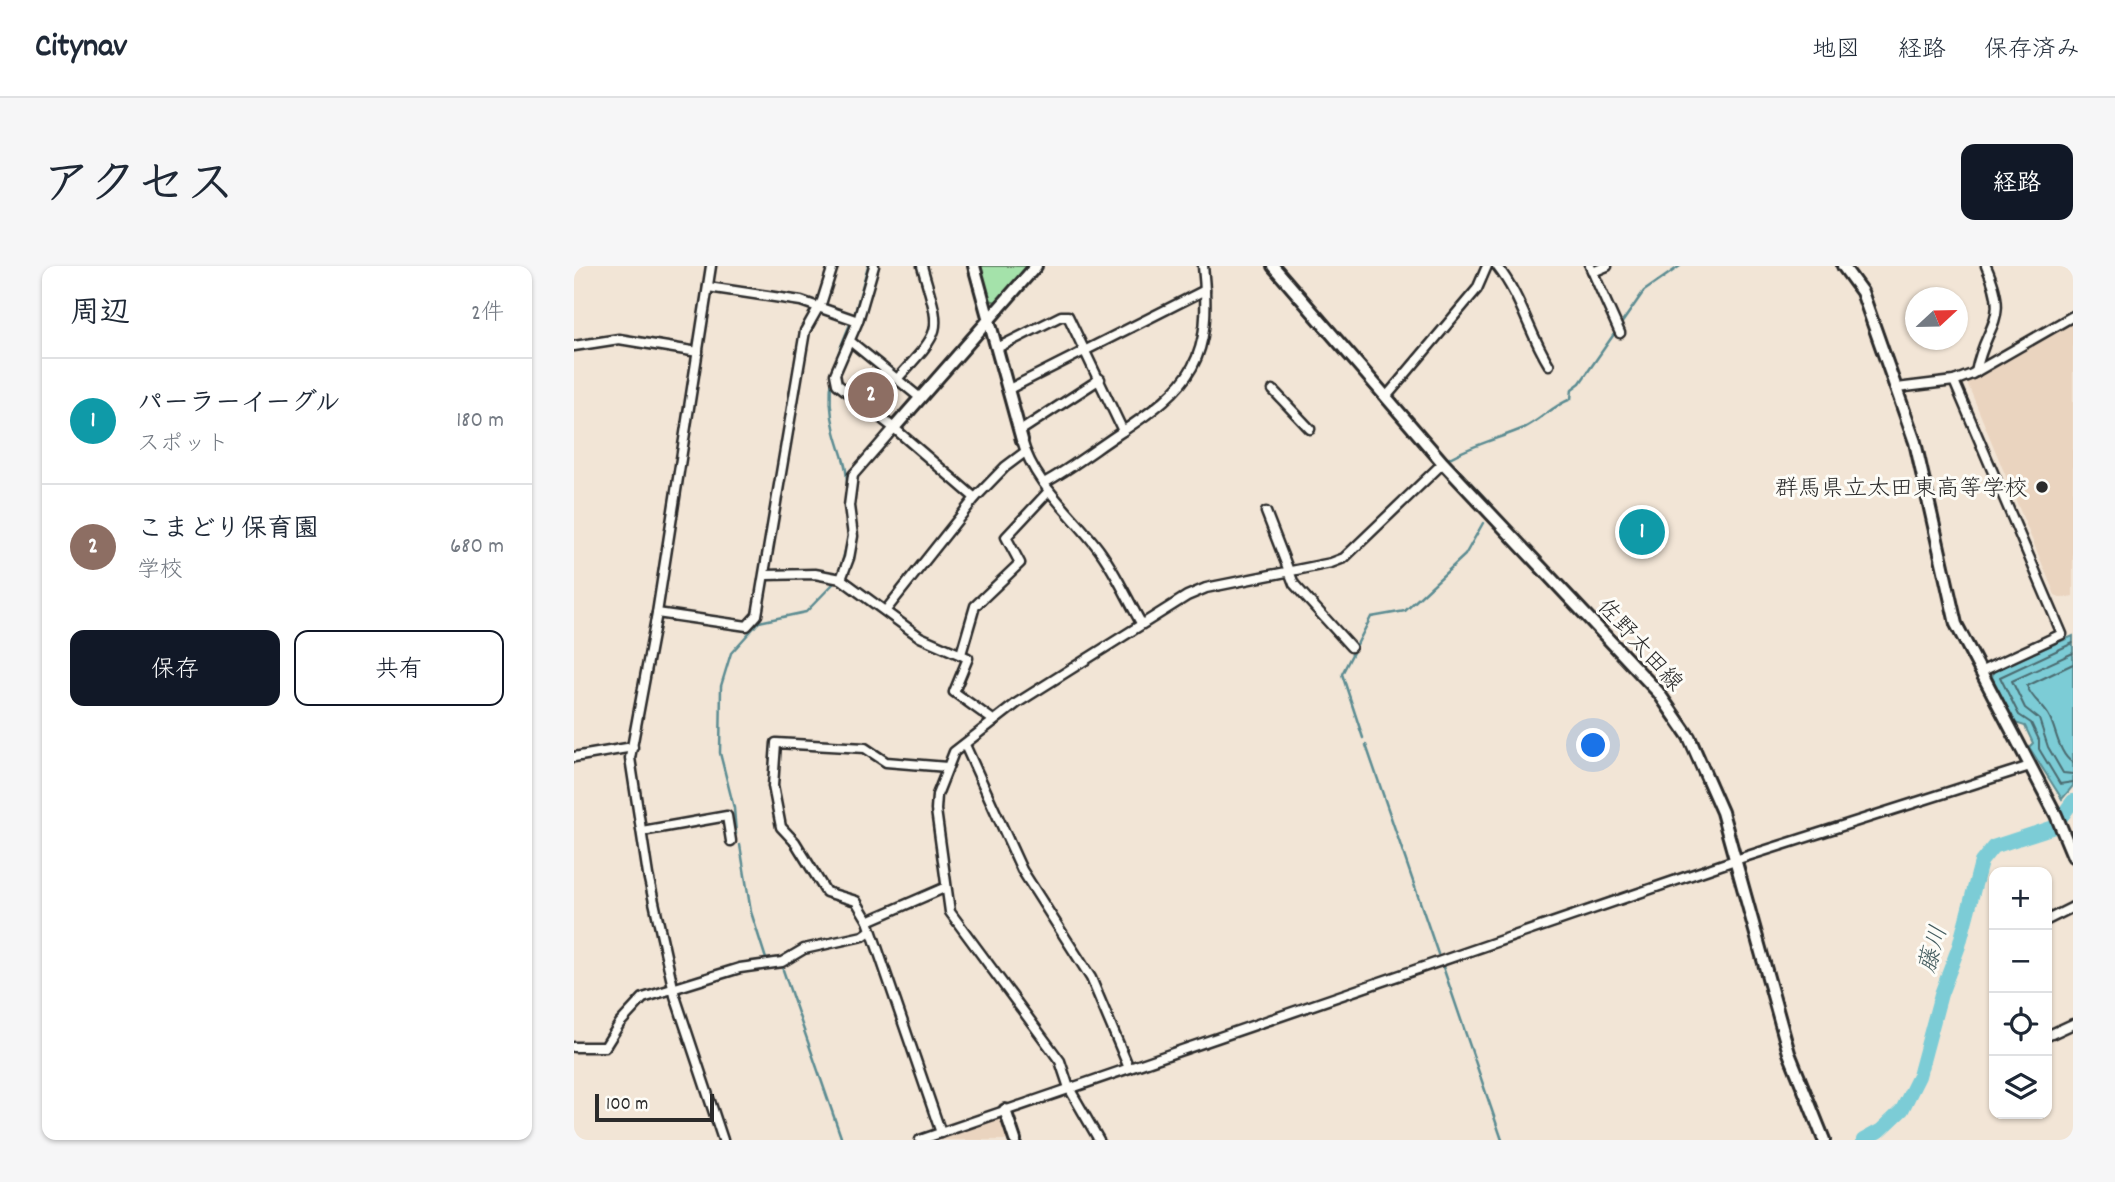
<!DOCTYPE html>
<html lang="ja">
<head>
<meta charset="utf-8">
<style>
	:root { --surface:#fff; --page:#f6f6f7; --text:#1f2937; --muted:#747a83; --line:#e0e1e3; --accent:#111827 }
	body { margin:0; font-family:Dekko,"Klee One",sans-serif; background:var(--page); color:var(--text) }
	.controls { position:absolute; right:21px; bottom:21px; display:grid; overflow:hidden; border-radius:14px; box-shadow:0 2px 5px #0004 }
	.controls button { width:63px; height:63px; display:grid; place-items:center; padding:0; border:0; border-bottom:2px solid var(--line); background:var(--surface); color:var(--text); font:35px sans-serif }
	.compass { position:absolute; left:1331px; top:21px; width:63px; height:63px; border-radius:50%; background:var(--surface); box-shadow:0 2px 5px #0004; rotate:68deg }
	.scale { position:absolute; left:21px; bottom:18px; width:119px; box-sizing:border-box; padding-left:7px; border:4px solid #2b2b2b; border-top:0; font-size:19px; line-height:24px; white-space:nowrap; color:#2b2b2b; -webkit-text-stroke:5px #fdfcf7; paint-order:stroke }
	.you { position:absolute; left:1020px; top:480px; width:24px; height:24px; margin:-18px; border:5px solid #fff; border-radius:50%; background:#1a73e8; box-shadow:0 0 0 10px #1a73e833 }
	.badge { display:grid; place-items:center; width:46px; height:46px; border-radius:50%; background:var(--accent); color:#fff; font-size:23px; font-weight:700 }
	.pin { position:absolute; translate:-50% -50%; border:4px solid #fff; box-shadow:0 2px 7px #0006 }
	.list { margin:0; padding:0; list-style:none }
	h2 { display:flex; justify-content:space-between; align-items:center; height:91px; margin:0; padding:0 28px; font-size:30px }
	h2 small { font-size:23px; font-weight:400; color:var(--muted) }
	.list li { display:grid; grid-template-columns:46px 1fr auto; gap:21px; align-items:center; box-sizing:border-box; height:126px; padding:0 28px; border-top:2px solid var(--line) }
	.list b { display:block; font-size:26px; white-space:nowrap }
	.list p { margin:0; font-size:23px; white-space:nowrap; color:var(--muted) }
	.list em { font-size:23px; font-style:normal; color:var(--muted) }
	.actions { display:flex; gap:14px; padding:21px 28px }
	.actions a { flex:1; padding:16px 0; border:2px solid var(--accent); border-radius:14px; text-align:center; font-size:24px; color:var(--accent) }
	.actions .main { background:var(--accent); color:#fff }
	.icon { flex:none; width:38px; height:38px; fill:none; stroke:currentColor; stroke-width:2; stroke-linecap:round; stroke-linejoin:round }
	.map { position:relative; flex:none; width:1499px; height:874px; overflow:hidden; border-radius:14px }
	header { display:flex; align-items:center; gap:42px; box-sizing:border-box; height:98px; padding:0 35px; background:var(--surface); border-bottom:2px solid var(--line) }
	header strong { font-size:33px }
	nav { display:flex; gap:38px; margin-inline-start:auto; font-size:24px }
	.intro { display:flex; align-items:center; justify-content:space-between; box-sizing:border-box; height:168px; padding:0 42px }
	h1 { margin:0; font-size:49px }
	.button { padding:18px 32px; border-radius:14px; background:var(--accent); color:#fff; font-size:24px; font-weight:700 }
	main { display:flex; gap:42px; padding:0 42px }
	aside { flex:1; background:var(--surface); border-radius:14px; box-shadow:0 2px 5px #0004 }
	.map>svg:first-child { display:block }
</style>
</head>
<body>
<header>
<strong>Citynav</strong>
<nav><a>地図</a><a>経路</a><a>保存済み</a></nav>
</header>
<div class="intro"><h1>アクセス</h1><a class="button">経路</a></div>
<main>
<aside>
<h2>周辺<small>2件</small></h2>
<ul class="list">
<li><span class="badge" style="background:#0f9aa8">1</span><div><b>パーラーイーグル</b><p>スポット</p></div><em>180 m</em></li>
<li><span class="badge" style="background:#8d6e63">2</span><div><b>こまどり保育園</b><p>学校</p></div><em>680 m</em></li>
</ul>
<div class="actions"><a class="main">保存</a><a>共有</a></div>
</aside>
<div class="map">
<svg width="1499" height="874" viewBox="0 0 1499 874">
	<rect width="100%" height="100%" fill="#f2e5d6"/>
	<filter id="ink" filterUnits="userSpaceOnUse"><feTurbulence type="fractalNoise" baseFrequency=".0143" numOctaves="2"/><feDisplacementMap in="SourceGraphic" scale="14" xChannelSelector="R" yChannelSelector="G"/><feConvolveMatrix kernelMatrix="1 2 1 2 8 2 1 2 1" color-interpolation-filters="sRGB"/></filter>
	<g filter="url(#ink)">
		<!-- built -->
		<g fill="#ead4bf">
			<polygon points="1499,53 1499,330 1488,332 1481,329 1392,114"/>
			<polygon points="427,851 435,874 361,874"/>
		</g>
		<!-- green -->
		<polygon fill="#a4e2aa" stroke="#68866a" stroke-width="2" points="406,0 455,0 423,36 415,34"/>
		<!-- water -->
		<polygon fill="#7cccd6" stroke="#5c8c92" stroke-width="2" points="1499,370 1499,520 1488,533 1455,481 1459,477 1451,460 1441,457 1418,411 1420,404"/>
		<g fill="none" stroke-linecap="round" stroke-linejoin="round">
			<!-- shore -->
			<g stroke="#4b6b6f" stroke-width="2">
				<polyline points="1499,377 1426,411 1445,449 1457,457 1465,474 1465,483 1486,518 1499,516"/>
				<polyline points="1499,387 1438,415 1451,442 1465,453 1474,481 1489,507 1499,508"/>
				<path d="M1499,398L1453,420C1458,434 1470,439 1476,452C1483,467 1485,488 1499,497"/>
			</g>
			<!-- stream -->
			<g stroke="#5c8c92" stroke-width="2.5">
				<polyline points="280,50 294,0"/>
				<path d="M273,228C274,197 268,193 261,166C250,122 260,95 277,56"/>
				<path d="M914,235L874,193C898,179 924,173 950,162C967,154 978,140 997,133L998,123L1006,117L1070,25L1106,0"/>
				<polyline points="266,304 275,270"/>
				<polyline points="789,472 768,408 797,351 831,345 891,289 909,257"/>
				<polyline points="792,479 864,688"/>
				<polyline points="1492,538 1494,543"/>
				<polyline points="162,568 160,542 146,487 147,420 157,387 185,356 232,346 260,317"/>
				<polyline points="166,579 177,646 192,693"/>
				<polyline points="199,701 208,701 268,874"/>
				<polyline points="869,701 928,874"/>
			</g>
			<!-- river -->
			<polyline stroke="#7cccd6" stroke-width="14" points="1289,874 1307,864 1328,844 1345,810 1367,728 1385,680 1407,596 1419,581 1480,561 1499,535"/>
			<!-- street casing -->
			<g stroke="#2b2b2b" stroke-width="13">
				<g id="street">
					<polyline points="137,0 83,347 56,492 74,609 101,730 149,874"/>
					<polyline points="300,0 284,55 261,108 263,118 320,162 401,232 431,201 451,186"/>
					<path d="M923,0C948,32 954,65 975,99"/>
					<polyline points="1016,0 1046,67"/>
					<polyline points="1019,6 1033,0"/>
					<polyline points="134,21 227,35 284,55"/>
					<polyline points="276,75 345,131"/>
					<polyline points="0,80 45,73 124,86"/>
					<polyline points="423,82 487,50 494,50 549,165"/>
					<path d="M1402,106C1412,55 1437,57 1412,0"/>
					<path d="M323,113C371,60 367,68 348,0"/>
					<polyline points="1380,115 1488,368 1406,406"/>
					<polyline points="1323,122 1380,115 1398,108 1499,50"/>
					<polyline points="435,123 631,24"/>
					<polyline points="699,124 736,163"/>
					<polyline points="812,131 903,23 913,0"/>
					<polyline points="446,165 526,113"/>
					<path d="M448,174C460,219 500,249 526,285C542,307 554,334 567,357"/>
					<path d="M470,217C496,203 519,185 543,169C619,119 639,94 629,0"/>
					<polyline points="692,246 720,318 777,381"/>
					<polyline points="192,309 241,308 267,313 346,371 394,392 380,426 419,454"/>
					<polyline points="267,313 275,292 279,270 275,240 279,209 320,162"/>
					<polyline points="312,344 401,232"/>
					<polyline points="83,347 173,360 183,349 231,65 248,35 259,0"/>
					<polyline points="387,388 401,340 446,297 432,271 475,225"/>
					<polyline points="391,479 448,604 517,712 555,802"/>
					<polyline points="0,491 59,481"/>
					<polyline points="68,565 153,550 157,575"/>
					<polyline points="1473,654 1499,641"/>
					<polyline points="294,655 370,622"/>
					<polyline points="1473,770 1499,758"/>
					<polyline points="0,781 31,781 46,757 69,732 166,702 208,696 230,683 289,670 296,665"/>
					<polyline points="367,867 294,655 282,635 252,626 221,576 207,561 199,520 202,477 291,482 312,496 373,501"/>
					<polyline points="346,874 1161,594 1456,500"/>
					<polyline points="525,874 495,822 486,795 376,646 362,544 363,529 380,486 443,437 613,330 632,322 757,297 770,292 869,197"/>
				</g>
			</g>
			<!-- secondary casing -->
			<g stroke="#2b2b2b" stroke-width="16">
				<g id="secondary">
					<polyline points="400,0 448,174"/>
					<polyline points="699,0 869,197 1084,426 1115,471 1148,546 1215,787 1250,874"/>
					<polyline points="1269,0 1288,26 1341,176 1382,358 1482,549 1499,590"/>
					<polyline points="320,162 462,0"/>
					<polyline points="431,844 441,874"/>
				</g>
			</g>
			<!-- street -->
			<use href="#street" stroke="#fdfcf7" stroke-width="8"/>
			<!-- secondary -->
			<use href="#secondary" stroke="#fdfcf7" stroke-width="10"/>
		</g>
	</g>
	<!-- markers -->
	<circle fill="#2b2b2b" stroke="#fdfcf7" stroke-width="2.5" cx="1468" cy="221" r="7"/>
	<g text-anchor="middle" stroke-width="6" stroke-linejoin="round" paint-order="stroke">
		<!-- poi labels -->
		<g font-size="23" fill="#2b2b2b" stroke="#fdfcf7" text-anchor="end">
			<text x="1454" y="229">群馬県立太田東高等学校</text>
		</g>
		<!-- street labels -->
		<g font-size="23" fill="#2b2b2b" stroke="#fdfcf7">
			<text transform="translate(1067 378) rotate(48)" y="8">佐野太田線</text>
		</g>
		<!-- water labels -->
		<g font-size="24" font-style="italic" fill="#435b5e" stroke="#fdfcf7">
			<text transform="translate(1358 683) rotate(-74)" y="8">藤川</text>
		</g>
	</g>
</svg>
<div class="controls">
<button>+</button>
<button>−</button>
<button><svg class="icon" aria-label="locate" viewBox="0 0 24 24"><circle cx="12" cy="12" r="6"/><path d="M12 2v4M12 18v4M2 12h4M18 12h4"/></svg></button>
<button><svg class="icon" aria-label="layers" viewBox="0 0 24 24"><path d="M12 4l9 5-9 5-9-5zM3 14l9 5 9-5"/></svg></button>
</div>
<svg class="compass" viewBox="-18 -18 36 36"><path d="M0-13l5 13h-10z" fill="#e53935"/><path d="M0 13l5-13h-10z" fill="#747a83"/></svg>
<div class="scale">100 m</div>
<div class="you"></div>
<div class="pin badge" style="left:1068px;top:266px;background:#0f9aa8">1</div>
<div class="pin badge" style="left:297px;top:129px;background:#8d6e63">2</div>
</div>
</main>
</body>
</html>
